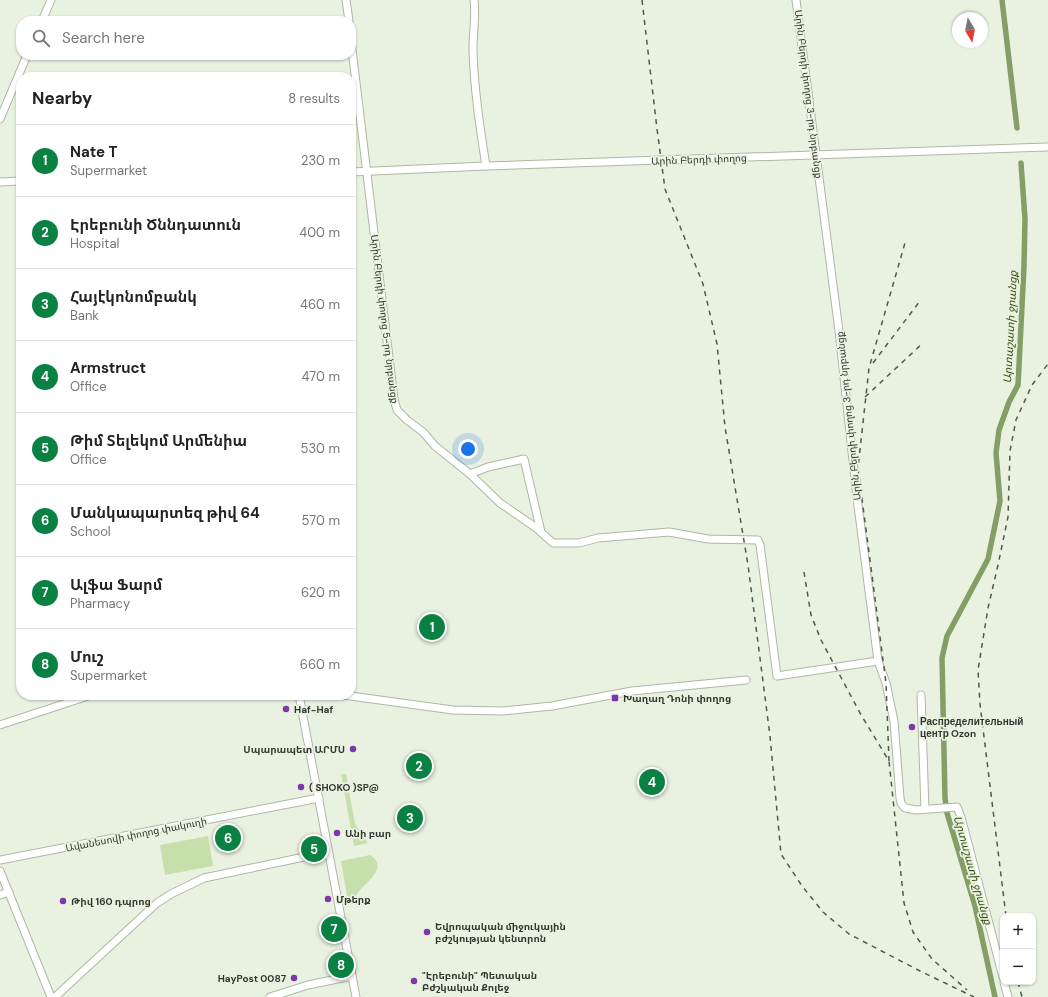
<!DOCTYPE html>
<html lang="en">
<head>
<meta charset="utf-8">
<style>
	:root { --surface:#fff; --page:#f6f6f6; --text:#222; --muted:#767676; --line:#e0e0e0; --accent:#0b8043 }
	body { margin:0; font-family:"DM Sans","Noto Sans Armenian",sans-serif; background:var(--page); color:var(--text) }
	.controls { position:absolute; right:12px; bottom:12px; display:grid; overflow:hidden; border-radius:8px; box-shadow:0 1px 3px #0004 }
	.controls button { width:36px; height:36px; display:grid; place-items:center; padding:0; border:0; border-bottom:1px solid var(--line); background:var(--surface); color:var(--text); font:20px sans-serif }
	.compass { position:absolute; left:952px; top:12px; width:36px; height:36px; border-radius:50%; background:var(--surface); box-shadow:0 1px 3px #0004; rotate:170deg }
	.you { position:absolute; left:468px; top:449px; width:14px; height:14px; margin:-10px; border:3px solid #fff; border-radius:50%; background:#1a73e8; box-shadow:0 0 0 6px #1a73e833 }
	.badge { display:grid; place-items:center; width:26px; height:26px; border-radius:50%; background:var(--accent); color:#fff; font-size:13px; font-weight:700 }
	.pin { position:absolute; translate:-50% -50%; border:2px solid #fff; box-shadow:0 1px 4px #0006 }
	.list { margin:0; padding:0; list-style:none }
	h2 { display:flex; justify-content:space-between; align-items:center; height:52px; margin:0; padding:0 16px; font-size:17px }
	h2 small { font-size:13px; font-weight:400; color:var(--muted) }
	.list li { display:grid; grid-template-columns:26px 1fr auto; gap:12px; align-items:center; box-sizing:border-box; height:72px; padding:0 16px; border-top:1px solid var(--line) }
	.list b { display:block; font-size:15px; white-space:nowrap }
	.list p { margin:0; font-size:13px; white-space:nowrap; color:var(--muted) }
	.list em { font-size:13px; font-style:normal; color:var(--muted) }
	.icon { flex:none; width:22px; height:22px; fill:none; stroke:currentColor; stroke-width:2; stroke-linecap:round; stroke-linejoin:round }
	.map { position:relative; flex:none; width:1048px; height:997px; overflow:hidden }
	.search { position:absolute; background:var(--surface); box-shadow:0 1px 3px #0004; left:16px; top:16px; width:340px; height:44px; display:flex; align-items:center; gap:10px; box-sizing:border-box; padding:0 14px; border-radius:16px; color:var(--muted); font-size:15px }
	.panel { position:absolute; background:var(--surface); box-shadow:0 1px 3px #0004; left:16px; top:72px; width:340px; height:628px; border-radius:16px }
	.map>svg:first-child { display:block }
</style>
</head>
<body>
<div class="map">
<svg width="1048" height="997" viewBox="0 0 1048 997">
	<rect width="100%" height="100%" fill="#e9f2e0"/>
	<!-- green -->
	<g fill="#c7e0ab">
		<polygon points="341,774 346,774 355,824 368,843 354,846"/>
		<polygon points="208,836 213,866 165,875 160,845"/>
		<path d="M370,855C388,866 369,881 360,890C356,894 355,899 351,903L348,902L341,861Z"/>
	</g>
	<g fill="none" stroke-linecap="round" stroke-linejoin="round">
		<!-- canal -->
		<g stroke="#849e66" stroke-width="5.5">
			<polyline points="1002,0 1017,128"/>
			<polyline points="995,997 975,906 947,813 945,798 942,658 947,636 988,559 1000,501 996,453 999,430 1009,402 1018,385 1024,266 1025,219 1021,163"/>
		</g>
		<!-- minor casing -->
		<g stroke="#aeb7a6" stroke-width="9">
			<g id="minor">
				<polyline points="346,0 349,21"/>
				<path d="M474,0C476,16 473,33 473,49C474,89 480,128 486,166"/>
				<polyline points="796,0 839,331 857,498 878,661 886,683 894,721 900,798 901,803 905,808 916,810 957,807 961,817 1003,977"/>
				<polyline points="42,21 51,0"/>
				<polyline points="351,41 394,399 397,410 407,420 423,432 435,446 470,474 500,503 535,527 553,543 579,543 598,538 669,532 708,539 758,540 760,545 777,676 878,661"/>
				<polyline points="0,119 27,55"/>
				<polyline points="351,172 486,166 1048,147"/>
				<polyline points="0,182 21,181"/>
				<polyline points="470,474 488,467 524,459 541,532"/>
				<polyline points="299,695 356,997"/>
				<polyline points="343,695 453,710 503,711 552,706 632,691 746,680"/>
				<polyline points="921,695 925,809"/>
				<polyline points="0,725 91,695"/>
				<polyline points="0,860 319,798"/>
				<polyline points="0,871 51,997"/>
				<polyline points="0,895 9,892"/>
				<polyline points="1004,982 1008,997"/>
				<polyline points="55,997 146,913 157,903 171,894 204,878 309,856"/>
				<polyline points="270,997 308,985 352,976"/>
			</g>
		</g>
		<!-- minor -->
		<use href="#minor" stroke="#fff" stroke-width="7"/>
		<!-- rail -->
		<g stroke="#53574e" stroke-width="1.5" stroke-dasharray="5 5" stroke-linecap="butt">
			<polyline points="642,0 657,129 665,189 703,284 717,344 725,427 748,565 770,736 781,854 802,886 823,912 849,934 920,971 974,997"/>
			<polyline points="873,363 920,301"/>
			<polyline points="865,397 923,343"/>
			<polyline points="804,572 811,615 821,640 860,713 889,761 904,903 913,932 932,959 967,990"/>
			<polyline points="889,761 886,683 858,468 869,368 905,243"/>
			<polyline points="1006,916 980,704 978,670 988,608 998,565 1008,517 1010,451 1016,420 1032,385 1048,364"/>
			<polyline points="1018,982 1022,997"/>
		</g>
	</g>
	<!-- markers -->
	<g fill="#7c38ab" stroke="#e9f2e0" stroke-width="1.5">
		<rect x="611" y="694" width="8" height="8" rx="2"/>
		<circle cx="286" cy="709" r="4"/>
		<circle cx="912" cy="727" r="4"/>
		<circle cx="353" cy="749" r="4"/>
		<circle cx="301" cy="787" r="4"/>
		<circle cx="337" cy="833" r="4"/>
		<circle cx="328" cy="899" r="4"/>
		<circle cx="63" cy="901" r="4"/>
		<circle cx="427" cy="932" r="4"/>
		<circle cx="294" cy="978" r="4"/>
		<circle cx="414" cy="981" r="4"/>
	</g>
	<g text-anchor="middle" stroke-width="3.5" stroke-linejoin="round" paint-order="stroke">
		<!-- street labels -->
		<g font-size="10" fill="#33362f" stroke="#e9f2e0">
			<text transform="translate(809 94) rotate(83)" y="4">Արին Բերդի փողոց 3-րդ նրբանցք</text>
			<text transform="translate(699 159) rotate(-2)" y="4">Արին Բերդի փողոց</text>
			<text transform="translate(385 319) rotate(83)" y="4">Արին Բերդի փողոց 5-րդ նրբանցք</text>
			<text transform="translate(848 416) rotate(-96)" y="4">Արին Բերդի փողոց 3-րդ նրբանցք</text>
			<text transform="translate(136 834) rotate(-11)" y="4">Ավանեսովի փողոց փակուղի</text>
		</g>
		<!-- poi labels -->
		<g font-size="10" font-weight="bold" fill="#33362f" stroke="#e9f2e0" text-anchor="start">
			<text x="623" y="702">Խաղաղ Դոնի փողոց</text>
			<text x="294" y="713">Haf-Haf</text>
			<text x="920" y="725">Распределительный<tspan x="920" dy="12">центр Ozon</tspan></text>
			<text x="345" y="753" text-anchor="end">Սպարապետ ԱՐՄՍ</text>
			<text x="309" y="791">( SHOKO )SP@</text>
			<text x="345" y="837">Անի բար</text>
			<text x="336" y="903">Մթերք</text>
			<text x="71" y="905">Թիվ 160 դպրոց</text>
			<text x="435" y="930">Եվրոպական միջուկային<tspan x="435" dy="12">բժշկության կենտրոն</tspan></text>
			<text x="422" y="979">"Էրեբունի" Պետական<tspan x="422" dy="12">Բժշկական Քոլեջ</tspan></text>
			<text x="286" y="982" text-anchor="end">HayPost 0087</text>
		</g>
		<!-- water labels -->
		<g font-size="11" font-style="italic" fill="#364e0f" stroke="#e9f2e0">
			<text transform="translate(1010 327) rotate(-87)" y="4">Արտաշատի ջրանցք</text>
			<text transform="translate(973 870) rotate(74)" y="4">Արտաշատի ջրանցք</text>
		</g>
	</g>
</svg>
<div class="controls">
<button>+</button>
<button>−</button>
</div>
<svg class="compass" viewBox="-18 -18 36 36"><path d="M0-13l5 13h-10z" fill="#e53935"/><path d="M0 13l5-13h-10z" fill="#767676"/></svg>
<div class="you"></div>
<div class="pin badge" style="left:432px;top:627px">1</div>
<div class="pin badge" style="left:419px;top:766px">2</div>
<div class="pin badge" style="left:410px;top:818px">3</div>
<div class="pin badge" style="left:652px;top:782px">4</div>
<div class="pin badge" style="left:314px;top:849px">5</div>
<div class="pin badge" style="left:228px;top:838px">6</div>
<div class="pin badge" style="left:334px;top:929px">7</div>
<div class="pin badge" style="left:341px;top:965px">8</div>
<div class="search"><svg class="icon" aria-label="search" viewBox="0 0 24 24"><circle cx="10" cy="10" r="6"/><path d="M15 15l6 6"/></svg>Search here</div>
<section class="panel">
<h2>Nearby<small>8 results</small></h2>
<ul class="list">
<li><span class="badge">1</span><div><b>Nate T</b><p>Supermarket</p></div><em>230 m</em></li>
<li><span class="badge">2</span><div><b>Էրեբունի Ծննդատուն</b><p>Hospital</p></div><em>400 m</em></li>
<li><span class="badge">3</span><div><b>Հայէկոնոմբանկ</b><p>Bank</p></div><em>460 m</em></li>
<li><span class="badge">4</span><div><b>Armstruct</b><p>Office</p></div><em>470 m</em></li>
<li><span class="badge">5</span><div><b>Թիմ Տելեկոմ Արմենիա</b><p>Office</p></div><em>530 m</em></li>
<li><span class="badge">6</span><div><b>Մանկապարտեզ թիվ 64</b><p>School</p></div><em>570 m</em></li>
<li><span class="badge">7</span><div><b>Ալֆա Ֆարմ</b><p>Pharmacy</p></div><em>620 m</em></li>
<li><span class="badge">8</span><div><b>Մուշ</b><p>Supermarket</p></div><em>660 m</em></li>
</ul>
</section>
</div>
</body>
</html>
